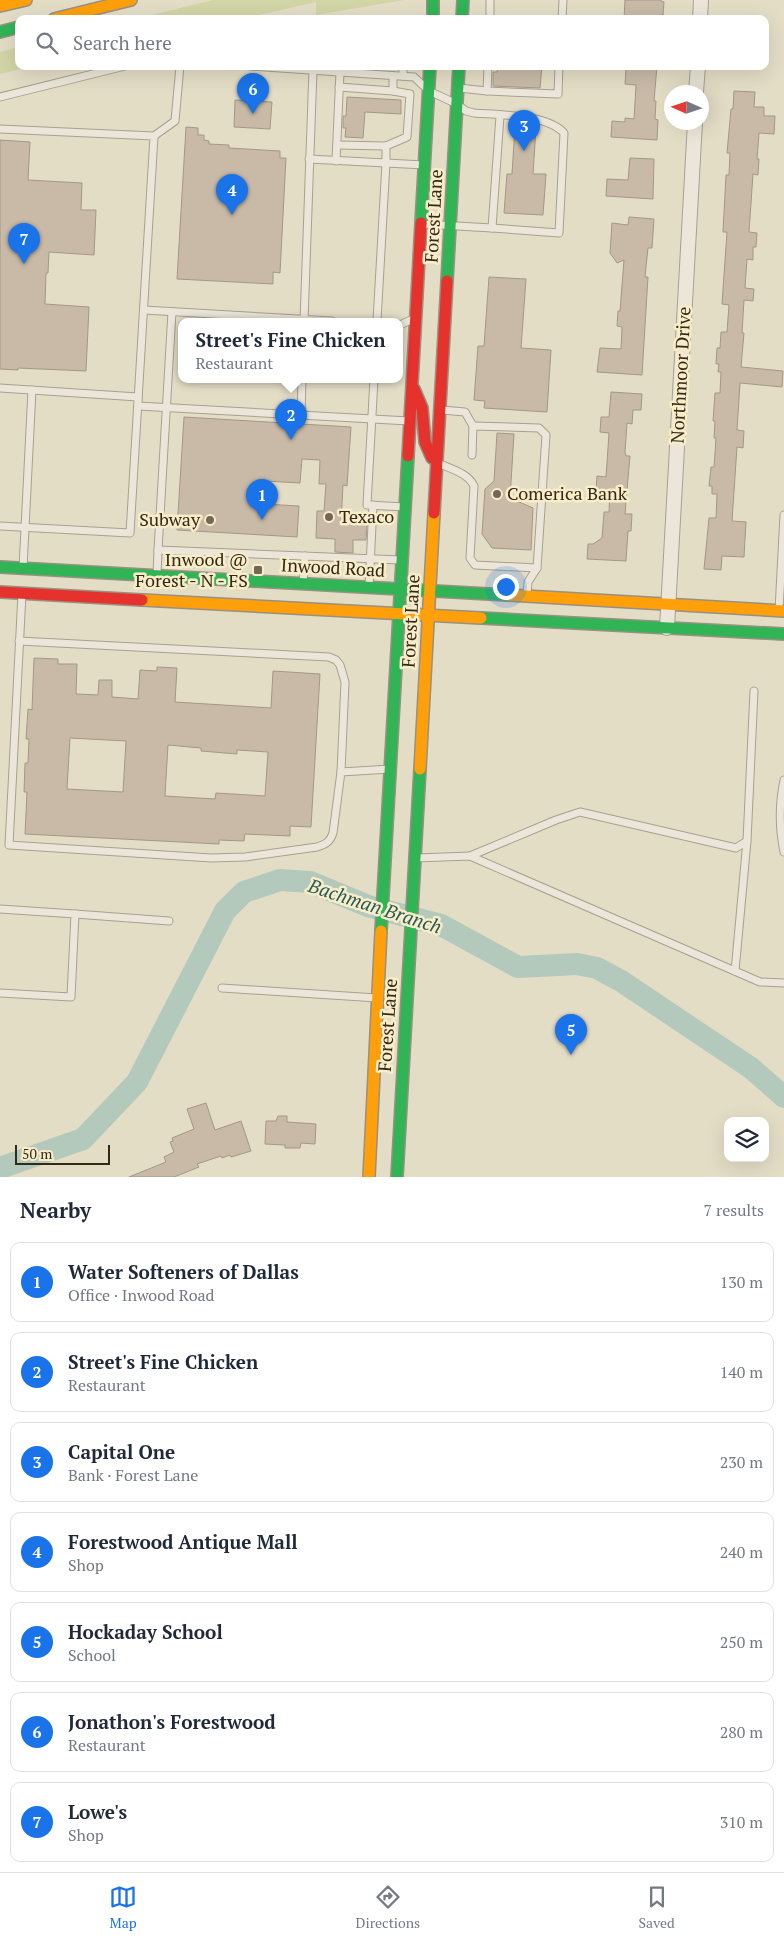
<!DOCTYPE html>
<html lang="en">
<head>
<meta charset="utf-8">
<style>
	:root { --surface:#fff; --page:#f2f2f3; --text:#1f2937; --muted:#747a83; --line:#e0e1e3; --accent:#1a73e8 }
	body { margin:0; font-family:"PT Serif",serif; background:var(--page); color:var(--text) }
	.controls { position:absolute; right:15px; bottom:15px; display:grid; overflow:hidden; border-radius:10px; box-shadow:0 5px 20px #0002 }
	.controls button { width:45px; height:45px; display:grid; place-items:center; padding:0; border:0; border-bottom:1px solid var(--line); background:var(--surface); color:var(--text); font:25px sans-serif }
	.compass { position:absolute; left:664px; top:85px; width:45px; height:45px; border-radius:50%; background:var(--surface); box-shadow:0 5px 20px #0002; rotate:273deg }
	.scale { position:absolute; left:15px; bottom:12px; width:95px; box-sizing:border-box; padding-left:5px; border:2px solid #362819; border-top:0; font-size:14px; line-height:18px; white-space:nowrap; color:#362819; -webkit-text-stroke:4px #f8edc9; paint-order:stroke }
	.you { position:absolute; left:505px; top:586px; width:18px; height:18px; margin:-12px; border:4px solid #fff; border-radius:50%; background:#1a73e8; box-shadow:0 0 0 8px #1a73e833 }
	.badge { display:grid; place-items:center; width:32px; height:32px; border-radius:50%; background:var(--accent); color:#fff; font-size:16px; font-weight:700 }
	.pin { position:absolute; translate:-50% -41px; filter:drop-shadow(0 1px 2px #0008) }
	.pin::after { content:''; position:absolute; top:26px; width:18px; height:15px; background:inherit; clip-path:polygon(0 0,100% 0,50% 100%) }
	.popup { position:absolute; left:178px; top:318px; width:225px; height:65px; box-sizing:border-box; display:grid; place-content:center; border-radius:10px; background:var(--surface); filter:drop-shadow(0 1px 4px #0005); font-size:16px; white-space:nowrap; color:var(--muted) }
	.popup b { font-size:19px; color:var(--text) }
	.popup::after { content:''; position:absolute; left:50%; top:100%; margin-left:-10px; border:10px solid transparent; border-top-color:var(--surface) }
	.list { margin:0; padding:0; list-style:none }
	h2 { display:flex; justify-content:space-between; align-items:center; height:65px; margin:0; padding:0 20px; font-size:21px }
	h2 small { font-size:16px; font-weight:400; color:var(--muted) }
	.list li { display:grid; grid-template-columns:32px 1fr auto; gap:15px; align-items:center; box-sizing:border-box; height:80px; margin:0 10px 10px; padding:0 10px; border:1px solid var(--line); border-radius:10px }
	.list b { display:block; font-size:19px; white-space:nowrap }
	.list p { margin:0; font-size:16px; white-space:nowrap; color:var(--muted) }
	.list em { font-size:16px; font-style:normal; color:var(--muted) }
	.icon { flex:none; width:28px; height:28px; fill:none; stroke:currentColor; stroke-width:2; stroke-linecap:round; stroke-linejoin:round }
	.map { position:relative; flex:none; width:784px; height:1177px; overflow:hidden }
	.search { position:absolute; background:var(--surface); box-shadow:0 5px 20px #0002; left:15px; right:15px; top:15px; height:55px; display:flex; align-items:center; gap:12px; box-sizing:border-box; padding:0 18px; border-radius:10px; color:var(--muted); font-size:19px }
	.sheet { height:695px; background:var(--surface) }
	nav { display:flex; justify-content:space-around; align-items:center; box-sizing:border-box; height:70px; border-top:1px solid var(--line); background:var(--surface); font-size:14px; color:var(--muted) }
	nav a { display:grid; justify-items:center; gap:2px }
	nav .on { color:var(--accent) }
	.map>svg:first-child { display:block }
</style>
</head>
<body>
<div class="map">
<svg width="784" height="1177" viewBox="0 0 784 1177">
	<rect width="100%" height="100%" fill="#e4ddc6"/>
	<!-- green -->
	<g fill="#d2d5a6">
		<polygon points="213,0 404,0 316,15 316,2 242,19 135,19"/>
		<polygon points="19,47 19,66 34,66 0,74 0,52"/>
	</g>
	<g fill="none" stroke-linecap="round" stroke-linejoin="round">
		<!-- river -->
		<polyline stroke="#b3c9bc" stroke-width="22" points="0,1168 83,1139 137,1082 225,911 244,892 280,880 310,882 368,906 441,925 518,967 577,964 597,968 621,981 751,1068 784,1097"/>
	</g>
	<!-- building -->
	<g fill="#c8baa7" stroke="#a39786" fill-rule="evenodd">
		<polygon points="625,0 661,0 661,1 664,2 663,15 660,15 659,19 624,19"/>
		<polygon points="498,66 542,66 540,88 493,86 493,72 497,72"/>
		<polygon points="632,66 657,66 654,101 656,101 655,119 658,120 657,140 611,137 612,121 625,122 625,118 634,119 636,85 625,84 626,69 632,69"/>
		<polygon points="734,91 755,92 754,107 764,107 764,116 775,116 774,134 759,133 757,159 759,159 758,175 753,174 749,232 757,233 756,247 753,247 753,260 747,259 745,288 754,289 753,301 744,300 742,333 744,333 741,367 783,371 782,387 740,383 737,430 744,431 743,448 737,447 732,521 746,522 744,557 722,556 721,570 704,569 709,518 716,518 717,494 712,494 712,486 709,486 711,467 714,467 716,438 714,438 715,421 713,421 715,393 720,393 721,372 718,372 719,364 716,364 717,348 720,348 721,332 727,332 729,305 722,304 727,232 723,232 726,175 729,175 730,153 727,153 731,109 733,109"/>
		<polygon points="347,97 401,100 401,114 365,112 363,138 345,137 346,128 343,128 343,116 346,116"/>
		<polygon points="235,100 272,102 270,129 234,127"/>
		<polygon points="186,127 198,128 198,135 204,135 204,140 209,141 209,144 229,145 229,148 280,151 280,158 286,158 280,273 273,272 273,284 177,279"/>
		<polygon points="515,127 536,128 533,174 546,174 543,215 504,213 507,174 512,174"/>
		<polygon points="0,140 30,142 28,180 82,183 81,210 96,210 94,255 49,252 48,273 46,273 45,304 89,307 86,371 18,368 18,370 0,369"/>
		<polygon points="630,158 654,159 653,199 606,196 607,179 628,180"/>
		<polygon points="629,217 654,219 652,248 648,248 645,277 648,277 642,375 597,372 600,348 621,349 622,327 617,326 618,311 620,311 624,260 617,263 610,253 612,223 628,225"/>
		<polygon points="489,277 526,279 521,348 551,350 547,412 484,408 485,401 474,400 478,346 484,346"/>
		<polygon points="611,392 642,394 641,410 633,410 632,424 627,423 625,452 626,456 630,456 625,514 632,514 631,531 628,531 626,561 587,559 588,544 593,544 602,538 604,512 609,512 610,492 596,491 597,476 606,477 609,433 600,432 601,417 609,417"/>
		<polygon points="184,417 351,427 347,486 343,485 341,523 367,524 366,540 353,540 353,553 335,552 335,539 316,538 317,511 324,511 326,484 319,484 320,460 302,459 300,483 265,481 264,504 299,506 297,537 177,530"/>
		<polygon points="497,433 514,434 510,498 533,508 531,550 492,548 482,534 485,489 494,481"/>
		<path d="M34,658L58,659V664H77L76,694L98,695L99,680H112V697L138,699L140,670L157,671V667L177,668L175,702L271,708L273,671L320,674L311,827L290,826V836L245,834L244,841L219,840V844L25,834L27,792H24L25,763H28L29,739H26L28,709L32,710ZM70,738L126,741L123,792L67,789ZM168,745L201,748V751L237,754V750L268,752L265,796L216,793L215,799L165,796Z"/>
		<polygon points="206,1103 215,1130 241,1121 251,1151 231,1157 230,1155 222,1158 221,1156 197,1164 199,1167 174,1177 129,1177 166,1162 164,1157 174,1152 170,1142 173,1141 172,1138 194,1129 187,1109"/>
		<polygon points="278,1116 287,1116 287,1122 316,1124 315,1144 301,1143 300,1148 285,1148 285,1145 265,1144 266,1121 276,1121"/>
	</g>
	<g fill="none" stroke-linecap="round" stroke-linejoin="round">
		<!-- lane casing -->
		<g stroke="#a8a090" stroke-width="9">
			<g id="lane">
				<polyline points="490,19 490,0"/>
				<polyline points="562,19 563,0"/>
				<path d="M250,66L414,77L429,91L457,104L466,111L474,113C498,115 547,114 564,133L559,233L492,228"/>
				<polyline points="488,66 487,91 558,94 559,66"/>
				<polyline points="403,76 403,66"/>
				<polyline points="339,87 393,91 393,76"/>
				<polyline points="459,88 487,91"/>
				<polyline points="0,97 125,66"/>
				<polyline points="0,129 154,136 130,533 0,526"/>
				<polyline points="154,136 175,121 180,66"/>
				<polyline points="337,145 386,146"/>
				<polyline points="309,159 386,163 386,146 407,137 410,94 393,91"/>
				<polyline points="336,161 340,72"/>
				<polyline points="422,224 492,228 500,116"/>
				<polyline points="144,310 332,321"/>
				<polyline points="172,312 158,550 401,560"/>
				<polyline points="304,321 313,70"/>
				<polyline points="377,321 386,163 424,165"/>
				<polyline points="400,325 413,319"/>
				<polyline points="374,379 367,505 405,507"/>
				<polyline points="0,388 138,397"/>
				<polyline points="138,406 409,421"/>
				<polyline points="442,410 465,412 473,426"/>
				<polyline points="301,415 302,379"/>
				<polyline points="472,455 473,426 539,428 546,435 537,568 528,582 527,595"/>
				<path d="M438,463C451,469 468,473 474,486L470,558L475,565L537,568"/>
				<polyline points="23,568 32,390"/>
				<polyline points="157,575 158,550"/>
				<polyline points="238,578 240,554"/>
				<polyline points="303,583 305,556"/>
				<polyline points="369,587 373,505"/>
				<path d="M22,594L9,845L211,858L245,857L317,847C326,844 330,842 333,833L341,772L390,769"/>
				<polyline points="779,610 784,515"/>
				<polyline points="19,641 329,657 336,660 340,665 345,682 341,772"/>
				<path d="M784,780C779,804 779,828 784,852"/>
				<polyline points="470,856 556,820 580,812 736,848 747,841 754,691"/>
				<polyline points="416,858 470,856 760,982 784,983"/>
				<polyline points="0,909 75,914 71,997 0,993"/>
				<polyline points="75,914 169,921"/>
				<polyline points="735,971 747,841"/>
				<polyline points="222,988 377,998"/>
			</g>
		</g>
		<!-- street casing -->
		<g stroke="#a8a090" stroke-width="16">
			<g id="street">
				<polyline points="700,19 701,0"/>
				<polyline points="696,92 698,66"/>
				<polyline points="667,628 695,122"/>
			</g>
		</g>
		<!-- fast casing -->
		<g stroke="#989080" stroke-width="14">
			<g id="fast">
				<polyline points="433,0 433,19"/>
				<polyline points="462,19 463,0"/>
				<polyline points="0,32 19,27"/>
				<polyline points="421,223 430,66"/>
				<polyline points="447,281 459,66"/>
				<polyline points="0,567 507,595"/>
				<polyline points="481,618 784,634"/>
				<polyline points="381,931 408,456"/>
				<polyline points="397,1177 420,769"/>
			</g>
		</g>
		<!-- slow casing -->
		<g stroke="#989080" stroke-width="14">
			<g id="slow">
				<polyline points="0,6 26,0"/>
				<polyline points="54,19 131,0"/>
				<polyline points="507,595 784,611"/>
				<polyline points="142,600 481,618"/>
				<polyline points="420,769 434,513"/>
				<polyline points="369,1177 381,931"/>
			</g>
		</g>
		<!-- jam casing -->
		<g stroke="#989080" stroke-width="14">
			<g id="jam">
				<polyline points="414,389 422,408 425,442 432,458"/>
				<polyline points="408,456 421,223"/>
				<polyline points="434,513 447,281"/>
				<polyline points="0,592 142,600"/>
			</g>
		</g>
		<!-- lane -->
		<use href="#lane" stroke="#ebe6d9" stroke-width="7"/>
		<!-- street -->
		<use href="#street" stroke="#ebe6d9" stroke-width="14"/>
		<!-- fast -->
		<use href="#fast" stroke="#30b455" stroke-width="11"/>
		<!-- slow -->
		<use href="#slow" stroke="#ff9f0a" stroke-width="11"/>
		<!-- jam -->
		<use href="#jam" stroke="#e5322d" stroke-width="11"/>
	</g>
	<!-- markers -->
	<g fill="#736756" stroke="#f8edc9" stroke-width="2">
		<circle cx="497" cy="494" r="5"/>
		<circle cx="329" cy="517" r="5"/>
		<circle cx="210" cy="520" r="5"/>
		<rect x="253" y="565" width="10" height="10" rx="2.5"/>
	</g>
	<g text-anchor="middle" stroke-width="5" stroke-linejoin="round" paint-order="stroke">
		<!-- street labels -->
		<g font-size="18" fill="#362819" stroke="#f8edc9">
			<text transform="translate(434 216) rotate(-87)" y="6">Forest Lane</text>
			<text transform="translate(681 375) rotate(-87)" y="6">Northmoor Drive</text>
			<text transform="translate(333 568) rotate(3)" y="6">Inwood Road</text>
			<text transform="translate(411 621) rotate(-87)" y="6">Forest Lane</text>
			<text transform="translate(388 1025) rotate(-86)" y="6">Forest Lane</text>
		</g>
		<!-- poi labels -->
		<g font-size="18" fill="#362819" stroke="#f8edc9" text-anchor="start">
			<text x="507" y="500">Comerica Bank</text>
			<text x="339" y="523">Texaco</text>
			<text x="200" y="526" text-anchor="end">Subway</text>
			<text x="248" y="566" text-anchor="end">Inwood @<tspan x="248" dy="21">Forest - N - FS</tspan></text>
		</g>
		<!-- water labels -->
		<g font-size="19" font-style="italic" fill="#275756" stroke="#f8edc9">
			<text transform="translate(375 906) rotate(18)" y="7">Bachman Branch</text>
		</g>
	</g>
</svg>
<div class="controls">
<button><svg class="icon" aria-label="layers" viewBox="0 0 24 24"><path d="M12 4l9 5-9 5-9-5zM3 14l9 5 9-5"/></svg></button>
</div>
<svg class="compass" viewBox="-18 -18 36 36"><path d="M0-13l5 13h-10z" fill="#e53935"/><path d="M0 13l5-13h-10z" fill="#747a83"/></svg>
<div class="scale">50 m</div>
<div class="you"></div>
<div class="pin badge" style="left:262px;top:520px">1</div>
<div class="pin badge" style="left:291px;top:440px">2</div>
<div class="popup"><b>Street's Fine Chicken</b>Restaurant</div>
<div class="pin badge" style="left:524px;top:151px">3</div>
<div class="pin badge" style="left:232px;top:215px">4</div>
<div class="pin badge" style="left:571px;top:1055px">5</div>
<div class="pin badge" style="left:253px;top:114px">6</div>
<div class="pin badge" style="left:24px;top:264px">7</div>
<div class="search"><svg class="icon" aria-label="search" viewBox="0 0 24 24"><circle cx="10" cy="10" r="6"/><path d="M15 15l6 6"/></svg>Search here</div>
</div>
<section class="sheet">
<h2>Nearby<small>7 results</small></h2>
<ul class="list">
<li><span class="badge">1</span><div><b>Water Softeners of Dallas</b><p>Office · Inwood Road</p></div><em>130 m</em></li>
<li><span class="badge">2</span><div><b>Street's Fine Chicken</b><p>Restaurant</p></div><em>140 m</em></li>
<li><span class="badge">3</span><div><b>Capital One</b><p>Bank · Forest Lane</p></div><em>230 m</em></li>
<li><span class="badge">4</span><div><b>Forestwood Antique Mall</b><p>Shop</p></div><em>240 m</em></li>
<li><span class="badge">5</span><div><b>Hockaday School</b><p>School</p></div><em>250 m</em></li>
<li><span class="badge">6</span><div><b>Jonathon's Forestwood</b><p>Restaurant</p></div><em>280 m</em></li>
<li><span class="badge">7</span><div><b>Lowe's</b><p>Shop</p></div><em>310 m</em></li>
</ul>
</section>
<nav>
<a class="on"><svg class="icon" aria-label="map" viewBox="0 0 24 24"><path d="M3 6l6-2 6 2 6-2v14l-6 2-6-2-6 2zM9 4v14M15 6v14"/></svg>Map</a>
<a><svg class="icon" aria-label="directions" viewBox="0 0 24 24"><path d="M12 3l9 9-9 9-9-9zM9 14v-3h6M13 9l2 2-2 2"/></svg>Directions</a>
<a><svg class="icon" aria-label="saved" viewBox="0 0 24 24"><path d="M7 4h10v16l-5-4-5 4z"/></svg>Saved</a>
</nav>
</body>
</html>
